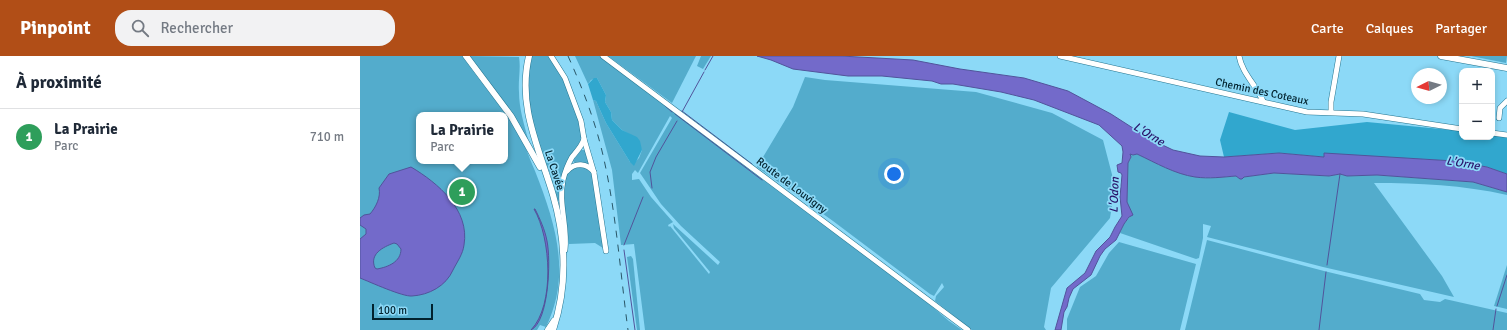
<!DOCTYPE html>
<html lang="fr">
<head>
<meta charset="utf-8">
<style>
	:root { --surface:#fff; --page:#f2f2f3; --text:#1f2937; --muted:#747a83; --line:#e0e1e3; --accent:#b14e17 }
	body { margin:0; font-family:Signika,sans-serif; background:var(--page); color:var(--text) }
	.controls { position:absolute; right:12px; top:12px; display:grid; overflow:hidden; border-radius:8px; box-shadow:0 2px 6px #0003 }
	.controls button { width:36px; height:36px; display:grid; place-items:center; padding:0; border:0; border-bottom:1px solid var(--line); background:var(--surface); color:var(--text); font:20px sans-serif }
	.compass { position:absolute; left:1051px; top:12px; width:36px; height:36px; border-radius:50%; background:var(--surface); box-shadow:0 2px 6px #0003; rotate:265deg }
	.scale { position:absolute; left:12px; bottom:10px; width:61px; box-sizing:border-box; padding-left:4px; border:2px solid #01222e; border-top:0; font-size:11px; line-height:14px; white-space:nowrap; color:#01222e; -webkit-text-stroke:3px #8cd9f7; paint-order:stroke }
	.you { position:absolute; left:534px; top:118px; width:14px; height:14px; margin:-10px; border:3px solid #fff; border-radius:50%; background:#1a73e8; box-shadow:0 0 0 6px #1a73e833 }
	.badge { display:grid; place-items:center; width:26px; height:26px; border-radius:50%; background:var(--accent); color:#fff; font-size:13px; font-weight:700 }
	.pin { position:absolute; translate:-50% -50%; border:2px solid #fff; box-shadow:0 1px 4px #0006 }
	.popup { position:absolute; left:56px; top:56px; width:92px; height:52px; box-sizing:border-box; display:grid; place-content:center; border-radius:8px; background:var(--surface); filter:drop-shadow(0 1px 3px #0005); font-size:13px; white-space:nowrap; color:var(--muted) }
	.popup b { font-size:15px; color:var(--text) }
	.popup::after { content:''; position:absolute; left:50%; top:100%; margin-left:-8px; border:8px solid transparent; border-top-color:var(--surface) }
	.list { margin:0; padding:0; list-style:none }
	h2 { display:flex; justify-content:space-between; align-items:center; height:52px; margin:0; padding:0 16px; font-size:17px }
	h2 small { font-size:13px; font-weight:400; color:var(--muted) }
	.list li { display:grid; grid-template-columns:26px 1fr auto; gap:12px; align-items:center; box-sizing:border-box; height:56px; padding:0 16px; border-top:1px solid var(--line) }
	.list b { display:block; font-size:15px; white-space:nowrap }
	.list p { margin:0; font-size:13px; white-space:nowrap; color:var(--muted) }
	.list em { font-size:13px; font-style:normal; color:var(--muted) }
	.icon { flex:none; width:22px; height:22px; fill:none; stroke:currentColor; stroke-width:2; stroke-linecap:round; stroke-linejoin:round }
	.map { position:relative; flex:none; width:1147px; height:274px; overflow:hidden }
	header { display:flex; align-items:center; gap:24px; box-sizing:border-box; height:56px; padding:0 20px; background:var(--accent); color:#fff }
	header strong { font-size:19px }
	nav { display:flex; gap:22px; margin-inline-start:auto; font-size:14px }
	.search { width:280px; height:36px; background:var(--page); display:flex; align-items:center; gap:10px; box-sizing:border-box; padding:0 14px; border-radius:16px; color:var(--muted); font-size:15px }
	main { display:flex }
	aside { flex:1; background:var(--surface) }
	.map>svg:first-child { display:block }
</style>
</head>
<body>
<header>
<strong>Pinpoint</strong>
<div class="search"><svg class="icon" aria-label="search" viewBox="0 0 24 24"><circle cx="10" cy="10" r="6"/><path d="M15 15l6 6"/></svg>Rechercher</div>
<nav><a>Carte</a><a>Calques</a><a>Partager</a></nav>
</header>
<main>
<aside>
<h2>À proximité<small></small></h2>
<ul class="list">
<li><span class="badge" style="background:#2e9e5b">1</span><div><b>La Prairie</b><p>Parc</p></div><em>710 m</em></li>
</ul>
</aside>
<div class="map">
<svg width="1147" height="274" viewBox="0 0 1147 274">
	<rect width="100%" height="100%" fill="#8cd9f7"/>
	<!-- green -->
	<g fill="#53accc" fill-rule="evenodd">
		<path d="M0,0H102C118,23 137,45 153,68C163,82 168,99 175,115C195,166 212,218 186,271L180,269L177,274H0ZM59,59H145V105H59Z"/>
		<path d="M109,0L159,1C161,12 158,25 159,36C159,52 164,68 168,83H166Z"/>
		<path d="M171,0H189C201,14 226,68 221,86C208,108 200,118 200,144L198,145L171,62L167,23Z"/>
		<path d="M215,0H240L568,247L589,265L602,274H285L274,188L261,189L252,114L233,44L236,45L246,67L270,106H275L279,102L282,94L273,80L262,74L252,64L251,56L245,46L246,39L237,22L231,24L228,28ZM310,60L312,62L280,117L301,148L321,170L360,206L358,209L313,168L314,172L350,216L349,218L310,170L309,171L308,169L313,166L291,141L279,123L272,124V118L275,114L278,117Z"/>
		<polygon points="248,0 336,0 312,47"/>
		<polygon points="341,0 351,0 343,13 337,10"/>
		<polygon points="1111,0 1147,0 1146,7"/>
		<polygon points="445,21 465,24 616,36 692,57 743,84 755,130 750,162 691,232 684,271 686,274 612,274 575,245 576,240 584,231 582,227 574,240 570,238 473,165 397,111 433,51"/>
		<polygon points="221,94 224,94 227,95 229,108 215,107 213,105"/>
		<path d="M770,97L772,99L777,98C796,107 815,118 836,121C849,123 863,121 876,120L880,123H882L884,121L914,117L969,120L980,118L987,120L1017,119L1113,126L1147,136V139C1103,129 1059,127 1014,127L1082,220L1094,241L963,211L847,181L851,170L843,168V182L839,202L836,203L760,177L764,168L772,158L767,146L768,107L771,102Z"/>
		<path d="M220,111L225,112L232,117L243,192L235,187L209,188C207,171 200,132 207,118C210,112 215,112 220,111Z"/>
		<polygon points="847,184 964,215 1060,238 1064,244 1080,246 1085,243 1147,257 1147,274 825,274"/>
		<polygon points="759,186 836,208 820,274 707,274 707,263 720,231 736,220 749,197"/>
		<polygon points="271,200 273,203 280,274 277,274 267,201"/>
		<polygon points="1147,209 1147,253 1134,250"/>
	</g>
	<!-- forest -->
	<g fill="#31a7ce">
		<polygon points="234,22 237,22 246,39 245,46 251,56 252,64 262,74 277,81 280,85 282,94 274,110 270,106 246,67 236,45 233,44 228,28"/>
		<polygon points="869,56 935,74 1007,66 1102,75 1102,81 1132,81 1132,79 1147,81 1147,118 1127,111 1094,105 964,98 964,101 919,97 864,101 860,84"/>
	</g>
	<!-- water -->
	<g fill="#736aca" stroke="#51549b" fill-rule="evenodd">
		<path d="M397,0H481L553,4L600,13L664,22L708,35L751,58L790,83L813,94L840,100L864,101L919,97L964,101V97L1094,105L1127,111L1147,118V136L1113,126L1017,119L987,120L980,118L969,120L914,117L884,121L882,123H880L876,120C863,121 849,123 835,121C815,118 796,107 777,98L773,99L770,98L771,101L768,107L767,146L773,159L769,161L764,168L756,184L745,193L740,200L731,219L713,233L709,242L707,251L704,256L701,274H695L707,232L725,217L736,195L750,181L755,171L762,160L760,141L762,119L761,117L758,116L757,109L762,107L763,96L762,90L739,69L674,44L641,36L593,28H581L572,25L522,20H488L433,13L411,4Z"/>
		<path d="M51,111C78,127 110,154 104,189C103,198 97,206 93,214C86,230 69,239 52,240C43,241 10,226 0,222V183L6,178V173L0,169V162L4,159L10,158C16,151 21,141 19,132L29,118ZM34,187L37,188L41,193C41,206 28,211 17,213L15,212C9,198 23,191 34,187Z"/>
		<path d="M174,153H175C180,163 185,174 187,185C191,204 189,265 171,274C195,249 191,182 174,153Z"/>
	</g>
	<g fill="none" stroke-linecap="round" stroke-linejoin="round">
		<!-- stream -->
		<g stroke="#51549b" stroke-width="1">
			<polyline points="345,14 353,0"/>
			<polyline points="304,49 312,56"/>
			<polyline points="322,55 392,108"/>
			<polyline points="322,56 344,16"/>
			<polyline points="315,58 402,124"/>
			<polyline points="292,132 290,116 296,101 317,65"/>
			<polyline points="264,189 283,141"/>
			<polyline points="264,194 275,274"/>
			<polyline points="967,209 980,118"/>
			<polyline points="1137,250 1147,219"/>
			<polyline points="959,274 966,216"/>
			<polyline points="1133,274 1136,253"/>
		</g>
		<!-- minor casing -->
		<g stroke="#23748f" stroke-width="6">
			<g id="minor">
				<polyline points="191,0 205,22 221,65 224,83 234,117 246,195"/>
				<polyline points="243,0 608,274"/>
				<polyline points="700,0 947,56 1003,58 1102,73"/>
				<path d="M879,0C882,17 896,29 903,45"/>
				<polyline points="971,56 971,46 979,0"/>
				<polyline points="1139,62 1140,52 1147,45"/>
				<polyline points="1132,77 1147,79"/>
				<path d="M207,115C215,106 227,107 234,116"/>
				<path d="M205,194C208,171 198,147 203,124C205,116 208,108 212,101C217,95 222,90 224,83"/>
			</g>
		</g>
		<!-- major casing -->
		<g stroke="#23748f" stroke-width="7">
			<g id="major">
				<polyline points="106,0 151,60 180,111"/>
				<path d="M169,0C157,50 179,92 193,139C206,184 208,229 193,274"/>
				<polyline points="1081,0 1147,12"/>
				<polyline points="188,274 194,265"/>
			</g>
		</g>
		<!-- minor -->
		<use href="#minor" stroke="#fff" stroke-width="5"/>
		<!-- major -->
		<use href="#major" stroke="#fff" stroke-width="6"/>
		<!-- rail -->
		<path stroke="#295667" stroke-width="1" stroke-dasharray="7 7" stroke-linecap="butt" d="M208,0C222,31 234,62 242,95C256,153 260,215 268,274"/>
	</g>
	<g text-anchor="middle" stroke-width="3.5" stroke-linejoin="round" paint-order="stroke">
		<!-- street labels -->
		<g font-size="11" fill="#01222e" stroke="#8cd9f7">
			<text transform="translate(902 35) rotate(12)" y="4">Chemin des Coteaux</text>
			<text transform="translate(195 114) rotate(72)" y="4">La Cavée</text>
			<text transform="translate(432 129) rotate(37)" y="4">Route de Louvigny</text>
		</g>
		<!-- water labels -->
		<g font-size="12" font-style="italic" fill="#281269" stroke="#8cd9f7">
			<text transform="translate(789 78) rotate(31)" y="4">L'Orne</text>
			<text transform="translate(1103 107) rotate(9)" y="4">L'Orne</text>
			<text transform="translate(754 139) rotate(-88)" y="4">L'Odon</text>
		</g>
	</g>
</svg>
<div class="controls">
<button>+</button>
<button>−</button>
</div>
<svg class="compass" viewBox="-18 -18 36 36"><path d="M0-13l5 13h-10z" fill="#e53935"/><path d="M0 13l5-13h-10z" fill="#747a83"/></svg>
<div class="scale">100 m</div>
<div class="you"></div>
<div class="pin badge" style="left:102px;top:136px;background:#2e9e5b">1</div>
<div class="popup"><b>La Prairie</b>Parc</div>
</div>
</main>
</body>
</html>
